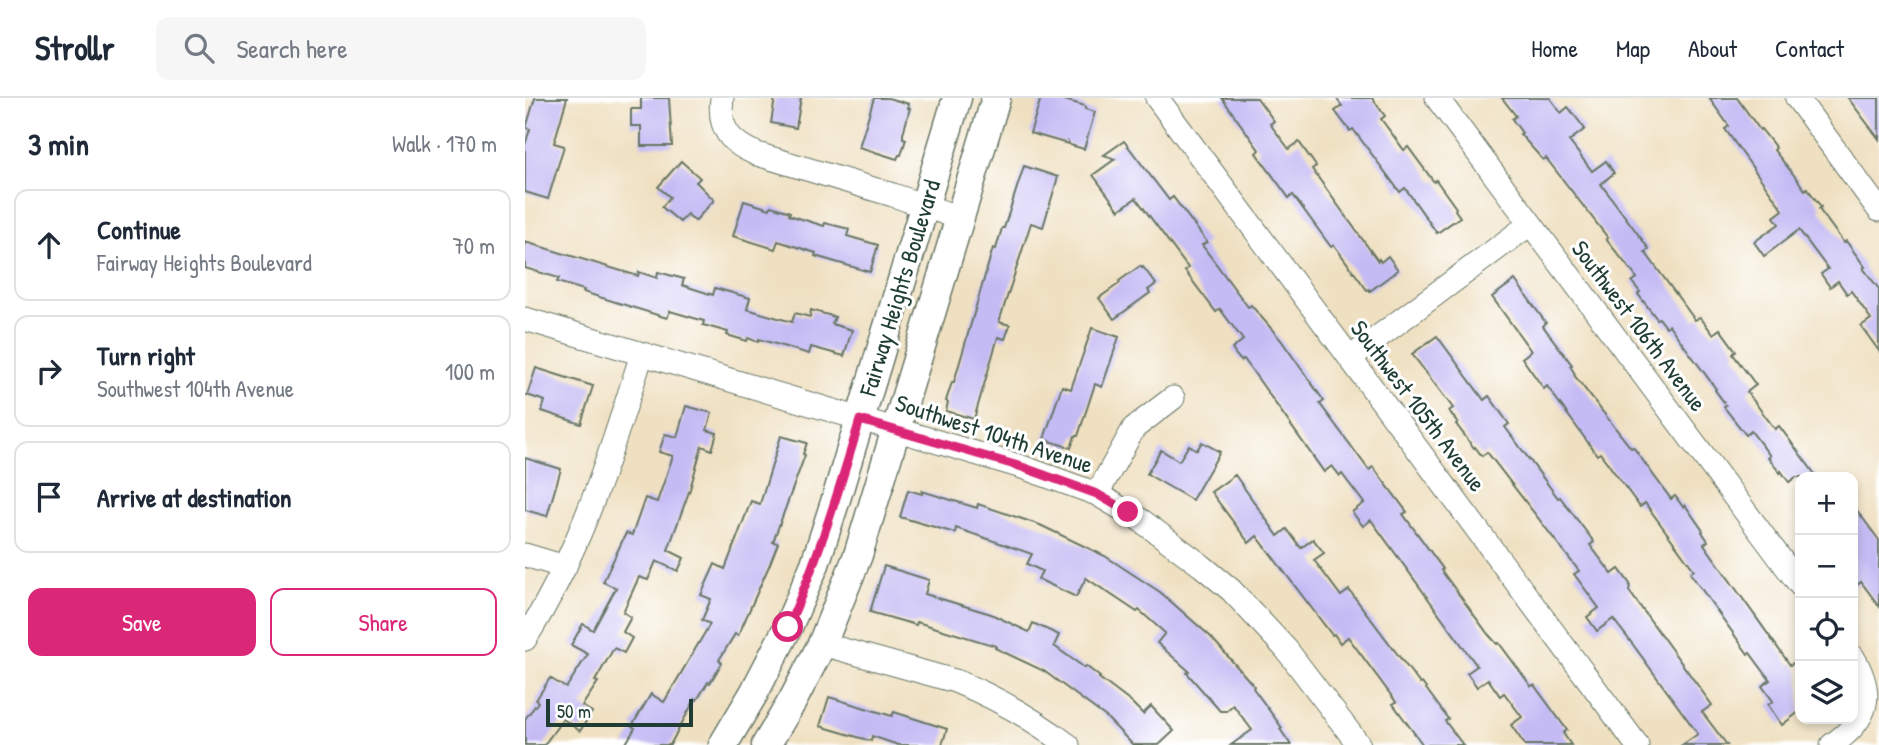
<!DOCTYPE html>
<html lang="en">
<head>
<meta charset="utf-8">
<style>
	:root { --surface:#fff; --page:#f6f6f7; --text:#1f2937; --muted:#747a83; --line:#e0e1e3; --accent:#db2777 }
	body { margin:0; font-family:"Patrick Hand",sans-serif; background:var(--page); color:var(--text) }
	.controls { position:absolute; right:21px; bottom:21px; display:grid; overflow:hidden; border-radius:14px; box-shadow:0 4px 10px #0003 }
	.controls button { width:63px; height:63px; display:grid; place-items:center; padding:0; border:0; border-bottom:2px solid var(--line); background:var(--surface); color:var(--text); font:35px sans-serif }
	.scale { position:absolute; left:21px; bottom:18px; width:147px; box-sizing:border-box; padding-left:7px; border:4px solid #1f3d34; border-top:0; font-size:19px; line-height:24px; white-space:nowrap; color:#1f3d34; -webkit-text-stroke:5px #fff; paint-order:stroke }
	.stop { position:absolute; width:21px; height:21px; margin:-16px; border:5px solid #db2777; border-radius:50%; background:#fff }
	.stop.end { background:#db2777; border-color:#fff; box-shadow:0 2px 7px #0008 }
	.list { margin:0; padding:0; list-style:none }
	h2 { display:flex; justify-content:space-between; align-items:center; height:91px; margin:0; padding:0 28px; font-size:30px }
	h2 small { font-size:23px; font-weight:400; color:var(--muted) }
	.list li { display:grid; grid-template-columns:46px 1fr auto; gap:21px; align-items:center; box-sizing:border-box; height:112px; margin:0 14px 14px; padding:0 14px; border:2px solid var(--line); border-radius:14px }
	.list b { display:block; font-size:26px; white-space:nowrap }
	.list p { margin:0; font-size:23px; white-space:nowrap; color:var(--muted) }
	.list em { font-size:23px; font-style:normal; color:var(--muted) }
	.actions { display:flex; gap:14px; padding:21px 28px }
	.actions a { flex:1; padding:16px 0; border:2px solid var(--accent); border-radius:14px; text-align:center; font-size:24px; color:var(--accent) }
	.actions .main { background:var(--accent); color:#fff }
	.icon { flex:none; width:38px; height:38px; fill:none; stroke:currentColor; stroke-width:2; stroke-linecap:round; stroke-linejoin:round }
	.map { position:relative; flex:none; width:1354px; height:647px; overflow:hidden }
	header { display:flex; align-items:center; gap:42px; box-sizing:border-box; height:98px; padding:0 35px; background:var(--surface); border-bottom:2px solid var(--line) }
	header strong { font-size:33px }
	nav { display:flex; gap:38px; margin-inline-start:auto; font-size:24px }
	.search { width:490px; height:63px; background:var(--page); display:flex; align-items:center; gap:18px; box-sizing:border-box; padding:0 24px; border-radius:14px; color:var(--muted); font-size:26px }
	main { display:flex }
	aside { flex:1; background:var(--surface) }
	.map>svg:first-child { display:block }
</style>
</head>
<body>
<header>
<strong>Strollr</strong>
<div class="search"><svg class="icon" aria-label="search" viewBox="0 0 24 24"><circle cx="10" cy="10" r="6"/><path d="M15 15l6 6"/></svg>Search here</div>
<nav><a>Home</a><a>Map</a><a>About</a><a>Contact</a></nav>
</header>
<main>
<aside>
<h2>3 min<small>Walk · 170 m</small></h2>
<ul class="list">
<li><svg class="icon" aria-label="ahead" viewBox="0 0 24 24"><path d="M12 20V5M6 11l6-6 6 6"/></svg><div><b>Continue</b><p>Fairway Heights Boulevard</p></div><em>70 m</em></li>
<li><svg class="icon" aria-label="right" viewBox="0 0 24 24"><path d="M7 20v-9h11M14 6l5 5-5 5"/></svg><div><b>Turn right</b><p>Southwest 104th Avenue</p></div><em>100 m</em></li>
<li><svg class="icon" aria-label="arrive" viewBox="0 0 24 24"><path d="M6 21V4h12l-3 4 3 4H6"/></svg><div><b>Arrive at destination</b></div></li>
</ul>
<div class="actions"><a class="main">Save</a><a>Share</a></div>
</aside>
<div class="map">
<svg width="1354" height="647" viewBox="0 0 1354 647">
	<rect width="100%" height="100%" fill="#fff"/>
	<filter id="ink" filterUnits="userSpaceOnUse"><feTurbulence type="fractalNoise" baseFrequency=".0143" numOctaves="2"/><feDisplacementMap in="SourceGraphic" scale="14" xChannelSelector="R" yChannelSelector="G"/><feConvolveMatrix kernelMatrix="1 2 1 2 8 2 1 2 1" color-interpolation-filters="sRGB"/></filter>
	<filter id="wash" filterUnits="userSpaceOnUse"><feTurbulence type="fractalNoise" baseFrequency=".00686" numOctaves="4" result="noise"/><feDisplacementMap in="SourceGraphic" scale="28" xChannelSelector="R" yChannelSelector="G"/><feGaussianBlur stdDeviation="1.57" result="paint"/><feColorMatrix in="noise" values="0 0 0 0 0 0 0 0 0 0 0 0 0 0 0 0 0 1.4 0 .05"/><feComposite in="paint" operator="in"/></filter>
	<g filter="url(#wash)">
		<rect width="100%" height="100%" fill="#efe0c1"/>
		<g id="blocks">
			<!-- building -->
			<g fill="#c5bbf4">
				<polygon points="10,0 42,0 29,45 39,48 23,101 0,94 0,47 5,31 1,30"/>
				<polygon points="116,0 144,0 147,48 116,48 116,28 106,28 106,11 116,11"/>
				<polygon points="250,0 276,0 271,30 246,25"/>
				<polygon points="349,0 363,0 384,6 383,10 385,10 378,36 378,40 381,41 376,57 374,57 372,61 334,49"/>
				<polygon points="516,0 533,0 560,8 560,11 570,14 559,51 545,47 543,44 543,46 505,35"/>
				<polygon points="697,0 732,0 749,23 745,26 764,51 774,44 791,68 787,71 853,163 854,161 856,164 863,158 873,172 845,193 844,191 842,192 809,147 806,149 768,97 764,100 731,55 734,52"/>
				<polygon points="811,0 847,0 860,18 856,21 879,52 883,49 909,84 911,82 931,110 930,112 935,119 912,135 880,90 875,94 828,31 825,33 810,13 817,8"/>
				<polygon points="977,0 1025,0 1036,15 1043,9 1060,31 1044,43 1067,73 1081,63 1089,75 1076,86 1124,151 1120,154 1170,222 1175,219 1188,236 1195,231 1211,253 1208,256 1231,287 1222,294 1250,331 1254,328 1292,379 1271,379 1264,384 1256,373 1255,375 1243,359 1245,358 1226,333 1221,337 1199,309 1201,307 1190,292 1191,291 1144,227 1141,229 1134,220 1132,221 1113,196 1115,194 1107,184 1112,180 1081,141 1083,140 1021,60 1018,62 995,36 997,35 987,21 991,18"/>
				<polygon points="1184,0 1212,0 1235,32 1236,31 1251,50 1249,52 1272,81 1280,92 1282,90 1296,109 1294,111 1319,145 1321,143 1340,169 1338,170 1354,191 1354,253 1336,228 1346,221 1326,193 1322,196 1313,183 1305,189 1296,176 1303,171 1274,132 1239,158 1229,144 1254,126 1249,119 1258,112 1200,31 1204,28"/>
				<polygon points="1323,0 1354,0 1354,41"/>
				<polygon points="599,43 644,102 648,99 682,144 677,147 723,209 726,207 756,242 799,303 795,306 844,372 848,369 882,414 878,416 918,471 916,472 963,536 972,546 974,545 1006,588 1009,587 1042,632 1038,635 1046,647 1000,647 986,627 997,619 979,595 975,598 963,581 952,589 942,575 952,568 846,422 838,428 827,414 839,405 817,376 815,378 807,368 799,374 719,261 716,263 711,257 707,251 718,242 695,211 691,214 660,173 663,170 611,100 594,112 568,77 590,61 579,57"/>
				<polygon points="156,63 175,80 171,84 189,102 170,123 162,116 155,124 137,109 145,99 133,89"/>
				<polygon points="499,68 533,79 518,129 506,125 474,224 485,227 480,241 473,239 449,321 421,313 423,304 421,303 427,284 429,284 468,150 471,151 477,130 479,130"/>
				<polygon points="219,103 245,111 246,108 265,114 264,117 299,128 300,125 324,131 322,138 353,147 345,174 290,158 291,155 253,143 250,151 208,138"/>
				<polygon points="0,144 113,178 114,174 132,180 133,174 159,181 157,187 188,197 190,190 225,200 222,211 267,224 270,215 285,219 286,212 310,219 307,226 327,232 319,258 286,249 284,256 234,241 233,244 223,240 222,243 202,237 203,234 178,227 179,223 145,213 142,220 58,194 59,192 32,184 34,180 0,170"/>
				<polygon points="615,168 617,170 618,169 631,186 623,192 625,195 589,221 574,200 595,185 594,183"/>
				<polygon points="990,182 1021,225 1018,228 1047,267 1045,268 1050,276 1049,277 1106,350 1108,349 1146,401 1150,398 1158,409 1160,407 1178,433 1177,434 1183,443 1179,446 1265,567 1268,565 1275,575 1275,613 1257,627 1243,607 1248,603 1237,588 1245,582 1225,555 1223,556 1165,475 1169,472 1120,405 1115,409 1075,355 1072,357 1022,288 1019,291 997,260 1006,253 967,199"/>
				<polygon points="567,230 594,239 577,289 570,286 553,338 550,338 546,350 519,341 537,288 546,291"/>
				<polygon points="912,238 959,302 964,298 984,326 980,329 1033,400 1035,399 1069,444 1065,447 1087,476 1094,471 1105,486 1104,493 1187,607 1177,614 1202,647 1157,647 1173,636 1109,548 1088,521 1072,533 1062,519 1074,510 1049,476 1054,473 962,354 957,358 950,349 949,350 931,326 933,325 924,313 928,310 887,256"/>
				<polygon points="11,270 68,288 56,326 17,313 20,303 2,297"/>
				<polygon points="161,308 187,315 182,332 192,335 187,352 177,348 165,391 143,452 159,460 153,473 131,463 123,482 114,479 98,514 106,519 98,534 107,540 99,555 89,550 70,583 73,584 57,608 67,614 55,633 38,621 19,647 0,647 0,621 13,604 11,602 25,580 41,590 63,556 46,547 58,526 68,532 91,490 78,484 101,435 107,437 120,400 132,404 148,358 134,354 140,336 152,339"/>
				<polygon points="256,338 282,345 278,356 280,357 248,444 253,445 244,468 213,538 210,536 194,562 197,565 185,585 183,584 172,602 170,601 145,647 100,647 110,630 107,628 126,596 139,604 185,526 177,522 186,501 176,497 190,466 200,471 226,403 235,406"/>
				<polygon points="677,344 695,354 667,402 622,376 636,352 654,363 664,347 672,352"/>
				<polygon points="0,360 36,371 22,418 0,412"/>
				<polygon points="710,377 753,438 762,431 776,450 788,441 799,455 789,462 816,498 824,492 895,586 897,585 923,621 920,623 938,647 898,647 868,606 871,604 823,539 815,545 809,536 807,537 732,438 724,445 686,394"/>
				<polygon points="383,392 397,396 397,393 452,410 453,406 515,427 580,458 635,494 685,538 729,588 728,590 757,630 755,631 766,647 706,647 727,632 708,607 701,613 695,613 662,575 664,573 632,545 640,535 614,512 612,514 561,480 551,499 513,481 517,473 502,466 507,456 431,430 430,435 375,419"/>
				<polygon points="1328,407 1354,442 1354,508 1336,484 1328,490"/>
				<polygon points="359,468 404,482 400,496 466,516 504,534 508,525 534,537 529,548 560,570 561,568 575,579 574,580 607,605 618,616 626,608 649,633 634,647 608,647 581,619 519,573 470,550 471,548 392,524 391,527 345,514"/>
				<polygon points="304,599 367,618 369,614 422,631 417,647 373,647 347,638 346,643 295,628"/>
			</g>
		</g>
	</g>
	<g filter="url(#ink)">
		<use href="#blocks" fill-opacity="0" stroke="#687665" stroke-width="2"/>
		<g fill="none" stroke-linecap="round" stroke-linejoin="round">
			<!-- minor casing -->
			<g stroke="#687665" stroke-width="25">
				<g id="minor">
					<path d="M197,0C193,31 205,45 232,56L368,97L435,120"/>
					<polyline points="632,0 1112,647"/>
					<polyline points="912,0 1275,487"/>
					<polyline points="1272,0 1354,112"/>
					<polyline points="0,221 497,369 572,396 617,423 677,468 706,492 761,551 834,647"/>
					<polyline points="825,260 1005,126"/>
					<polyline points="572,396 609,330 648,300"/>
					<polyline points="0,457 40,469"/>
					<path d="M0,541C56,453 86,354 117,256"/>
					<path d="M297,546L430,583C471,599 508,621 543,647"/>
					<path d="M1307,647C1343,621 1351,598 1328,559"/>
				</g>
			</g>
			<!-- tertiary casing -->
			<g stroke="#687665" stroke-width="31">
				<g id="tertiary">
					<polyline points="198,647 229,595 263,529 290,466 311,401 432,0"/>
					<polyline points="241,647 268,602 297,546 333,457 471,0"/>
				</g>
			</g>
			<!-- minor -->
			<use href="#minor" stroke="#fff" stroke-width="23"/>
			<!-- tertiary -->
			<use href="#tertiary" stroke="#fff" stroke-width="28"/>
		</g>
	</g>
	<g fill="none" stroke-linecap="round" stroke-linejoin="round" filter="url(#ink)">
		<!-- route -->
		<path stroke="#db2777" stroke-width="9" d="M263,529C293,461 314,392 335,322L497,369L572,396L603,414"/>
	</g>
	<g text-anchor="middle" stroke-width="6" stroke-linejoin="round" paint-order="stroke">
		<!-- street labels -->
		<g font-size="24" fill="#1f3d34" stroke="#fff">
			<text transform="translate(375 190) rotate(-73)" y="8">Fairway Heights Boulevard</text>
			<text transform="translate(1114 228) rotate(53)" y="8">Southwest 106th Avenue</text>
			<text transform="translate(893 308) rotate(53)" y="8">Southwest 105th Avenue</text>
			<text transform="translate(469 336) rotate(18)" y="8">Southwest 104th Avenue</text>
		</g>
	</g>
</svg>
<div class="controls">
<button>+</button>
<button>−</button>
<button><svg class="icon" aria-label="locate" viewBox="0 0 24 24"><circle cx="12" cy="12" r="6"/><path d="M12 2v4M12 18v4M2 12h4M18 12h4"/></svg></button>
<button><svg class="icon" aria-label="layers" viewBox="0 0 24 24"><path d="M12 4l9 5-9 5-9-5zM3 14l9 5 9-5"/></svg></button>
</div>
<div class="scale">50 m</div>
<div class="stop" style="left:263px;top:529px"></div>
<div class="stop end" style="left:603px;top:414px"></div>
</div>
</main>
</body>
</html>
